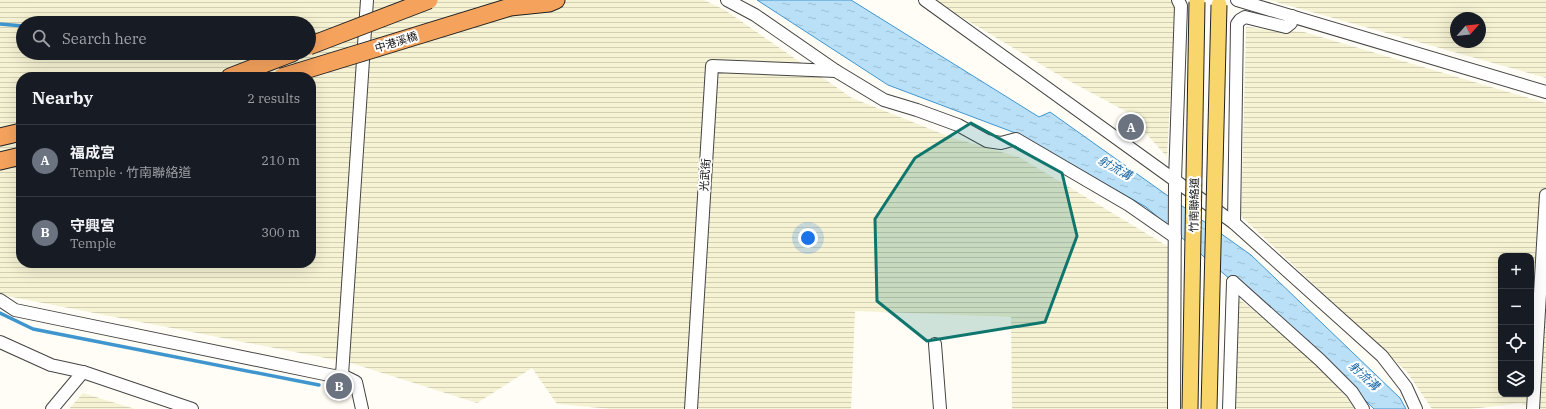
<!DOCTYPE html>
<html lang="en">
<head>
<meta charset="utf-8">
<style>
	:root { --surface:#171b24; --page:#20242c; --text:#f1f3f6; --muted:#9ea1a6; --line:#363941; --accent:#c4262e }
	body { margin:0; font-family:"IBM Plex Serif","Noto Sans TC",serif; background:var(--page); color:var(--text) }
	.controls { position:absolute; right:12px; bottom:12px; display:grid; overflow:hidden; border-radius:8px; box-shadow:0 4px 16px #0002 }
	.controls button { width:36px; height:36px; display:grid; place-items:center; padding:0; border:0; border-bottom:1px solid var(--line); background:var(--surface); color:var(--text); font:20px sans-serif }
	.compass { position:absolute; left:1450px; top:12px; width:36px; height:36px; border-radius:50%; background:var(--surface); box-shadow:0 4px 16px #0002; rotate:63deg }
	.you { position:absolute; left:808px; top:238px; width:14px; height:14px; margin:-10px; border:3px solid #fff; border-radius:50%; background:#1a73e8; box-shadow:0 0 0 6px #1a73e833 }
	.badge { display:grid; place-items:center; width:26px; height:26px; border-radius:50%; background:var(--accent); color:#fff; font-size:13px; font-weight:700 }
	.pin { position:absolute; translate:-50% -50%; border:2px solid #fff; box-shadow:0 1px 4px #0006 }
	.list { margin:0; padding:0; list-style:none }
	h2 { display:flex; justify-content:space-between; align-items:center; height:52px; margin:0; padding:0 16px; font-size:17px }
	h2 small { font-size:13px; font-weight:400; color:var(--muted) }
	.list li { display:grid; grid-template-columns:26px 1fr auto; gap:12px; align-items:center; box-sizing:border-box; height:72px; padding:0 16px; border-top:1px solid var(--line) }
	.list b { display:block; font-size:15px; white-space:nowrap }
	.list p { margin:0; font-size:13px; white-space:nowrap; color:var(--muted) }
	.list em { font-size:13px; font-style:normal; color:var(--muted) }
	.icon { flex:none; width:22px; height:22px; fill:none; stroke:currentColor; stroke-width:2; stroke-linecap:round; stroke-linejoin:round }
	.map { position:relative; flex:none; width:1546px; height:409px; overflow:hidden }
	.search { position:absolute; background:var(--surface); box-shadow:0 4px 16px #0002; left:16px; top:16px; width:300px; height:44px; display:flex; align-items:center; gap:10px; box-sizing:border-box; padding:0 14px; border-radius:22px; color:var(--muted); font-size:15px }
	.panel { position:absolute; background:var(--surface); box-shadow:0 4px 16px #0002; left:16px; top:72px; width:300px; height:196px; border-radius:16px }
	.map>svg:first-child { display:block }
</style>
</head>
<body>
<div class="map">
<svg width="1546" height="409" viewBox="0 0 1546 409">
	<defs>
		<pattern id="farmland-rules" width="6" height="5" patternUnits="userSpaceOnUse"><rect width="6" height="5" fill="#f6f3d4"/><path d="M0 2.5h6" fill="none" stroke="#d2cfb5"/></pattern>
		<pattern id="water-ripples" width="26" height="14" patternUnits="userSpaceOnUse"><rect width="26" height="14" fill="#b9e0f7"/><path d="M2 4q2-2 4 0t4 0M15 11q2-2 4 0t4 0" fill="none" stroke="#9ebfd3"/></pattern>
	</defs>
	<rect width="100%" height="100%" fill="#fffdf5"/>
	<!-- farmland -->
	<g fill="url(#farmland-rules)" fill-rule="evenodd">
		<path d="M0,0H704L725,10L852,98L953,138L1019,157L1169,247L1168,409H1012L1011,317L855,311L851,409H611L557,404L532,368L477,403L351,363L2,295L0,293ZM23,23H309V53H23ZM21,77H311V263H21Z"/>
		<polygon points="936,0 1176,0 1167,157 1127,112 1062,77 938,3"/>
		<path d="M1269,0H1546V78ZM1456,18H1480V42H1456Z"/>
		<path d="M1246,27L1304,32L1546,103V409H1530L1521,403L1471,409H1432L1407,372L1241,216ZM1501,256H1531V394H1501Z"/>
		<polygon points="1238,298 1298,346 1348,399 1354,409 1234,409"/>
		<polygon points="83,393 135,409 69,409"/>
	</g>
	<!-- water -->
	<polygon fill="url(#water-ripples)" stroke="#3f96cf" points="757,0 851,0 1039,117 1050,112 1251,255 1400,398 1406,409 1374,409 1330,365 1146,207 1018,134 888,85"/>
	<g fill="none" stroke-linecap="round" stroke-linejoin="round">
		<!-- stream -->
		<g stroke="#3f96cf" stroke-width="3.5">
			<polyline points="0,24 23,26"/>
			<polyline points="0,313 33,329 319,385"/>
		</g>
		<!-- minor casing -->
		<g stroke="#444" stroke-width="14">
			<g id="minor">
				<polyline points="727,0 755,15 836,71 884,100 917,110 958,125 987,141 1001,143 1016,139 1129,205 1175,237"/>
				<polyline points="925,0 1234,223 1382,356 1406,387 1416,409"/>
				<polyline points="1237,0 1546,92"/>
				<polyline points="1234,223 1237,24 1240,20 1245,17 1286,27 1291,23 1292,16"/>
				<polyline points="1233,282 1320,360 1352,392 1363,409"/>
				<polyline points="0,300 15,310 334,376 342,375 356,382 362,409"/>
				<polyline points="0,342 51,365 83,372 192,409"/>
				<polyline points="935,344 940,409"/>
				<polyline points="342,375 367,0"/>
				<polyline points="52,409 83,372"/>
				<polyline points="691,409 712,66 836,71"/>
				<polyline points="1174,409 1175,180 1181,6 1178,0"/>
				<polyline points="1229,409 1233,282"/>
				<polyline points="1533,409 1546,195"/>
			</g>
		</g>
		<!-- highway casing -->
		<g stroke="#222" stroke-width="19">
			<g id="highway">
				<polyline points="510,7 549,3 556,0"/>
				<polyline points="230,77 292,53"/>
				<polyline points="0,137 21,132"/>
				<polyline points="0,161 21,156"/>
			</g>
		</g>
		<!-- minor -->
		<use href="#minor" stroke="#fff" stroke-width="12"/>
		<!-- highway -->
		<use href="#highway" stroke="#f5a25d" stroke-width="17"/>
		<!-- major-bridge casing -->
		<g stroke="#222" stroke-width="17" stroke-linecap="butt">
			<g id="major-bridge">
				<polyline points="1190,409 1197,2"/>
				<polyline points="1209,409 1219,5"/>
			</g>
		</g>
		<!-- highway-bridge casing -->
		<g stroke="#222" stroke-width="19" stroke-linecap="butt">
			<g id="highway-bridge">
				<polyline points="309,46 429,0"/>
				<polyline points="282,77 510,7"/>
			</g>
		</g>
		<!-- major-bridge -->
		<use href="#major-bridge" stroke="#f9d66b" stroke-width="15"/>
		<!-- highway-bridge -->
		<use href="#highway-bridge" stroke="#f5a25d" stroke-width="17"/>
	</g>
	<!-- marked area -->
	<path fill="#0f766e" fill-opacity="0.2" stroke="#0f766e" stroke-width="3" stroke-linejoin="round" d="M971,123L1062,173L1077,236L1045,322L927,341L877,301L875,219L915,158Z"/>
	<g text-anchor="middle" stroke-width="4" stroke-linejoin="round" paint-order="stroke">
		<!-- street labels -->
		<g font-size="11" fill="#111" stroke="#fff">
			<text transform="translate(396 42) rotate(-17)" y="4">中港溪橋</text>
			<text transform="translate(705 175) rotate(-86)" y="4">光武街</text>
			<text transform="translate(1194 205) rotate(-89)" y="4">竹南聯絡道</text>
		</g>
		<!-- water labels -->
		<g font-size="12" font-style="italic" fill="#1768a6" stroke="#fff">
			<text transform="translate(1115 168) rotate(29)" y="4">射流溝</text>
			<text transform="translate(1364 376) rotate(42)" y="4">射流溝</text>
		</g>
	</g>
</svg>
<div class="controls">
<button>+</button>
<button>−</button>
<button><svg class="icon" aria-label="locate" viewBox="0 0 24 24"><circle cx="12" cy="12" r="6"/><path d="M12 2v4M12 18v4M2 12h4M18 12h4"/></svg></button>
<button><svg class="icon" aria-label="layers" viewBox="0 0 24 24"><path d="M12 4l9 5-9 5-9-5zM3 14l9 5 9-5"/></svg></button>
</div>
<svg class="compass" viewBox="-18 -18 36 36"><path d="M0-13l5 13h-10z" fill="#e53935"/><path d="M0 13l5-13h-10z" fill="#9ea1a6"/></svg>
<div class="you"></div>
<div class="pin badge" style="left:1131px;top:127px;background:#6b7280">A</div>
<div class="pin badge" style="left:339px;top:386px;background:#6b7280">B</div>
<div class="search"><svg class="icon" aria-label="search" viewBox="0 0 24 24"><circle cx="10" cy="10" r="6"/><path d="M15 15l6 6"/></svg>Search here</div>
<section class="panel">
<h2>Nearby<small>2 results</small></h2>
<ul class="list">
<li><span class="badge" style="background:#6b7280">A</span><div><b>福成宮</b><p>Temple · 竹南聯絡道</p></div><em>210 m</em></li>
<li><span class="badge" style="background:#6b7280">B</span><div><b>守興宮</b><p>Temple</p></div><em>300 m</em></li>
</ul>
</section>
</div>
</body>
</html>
